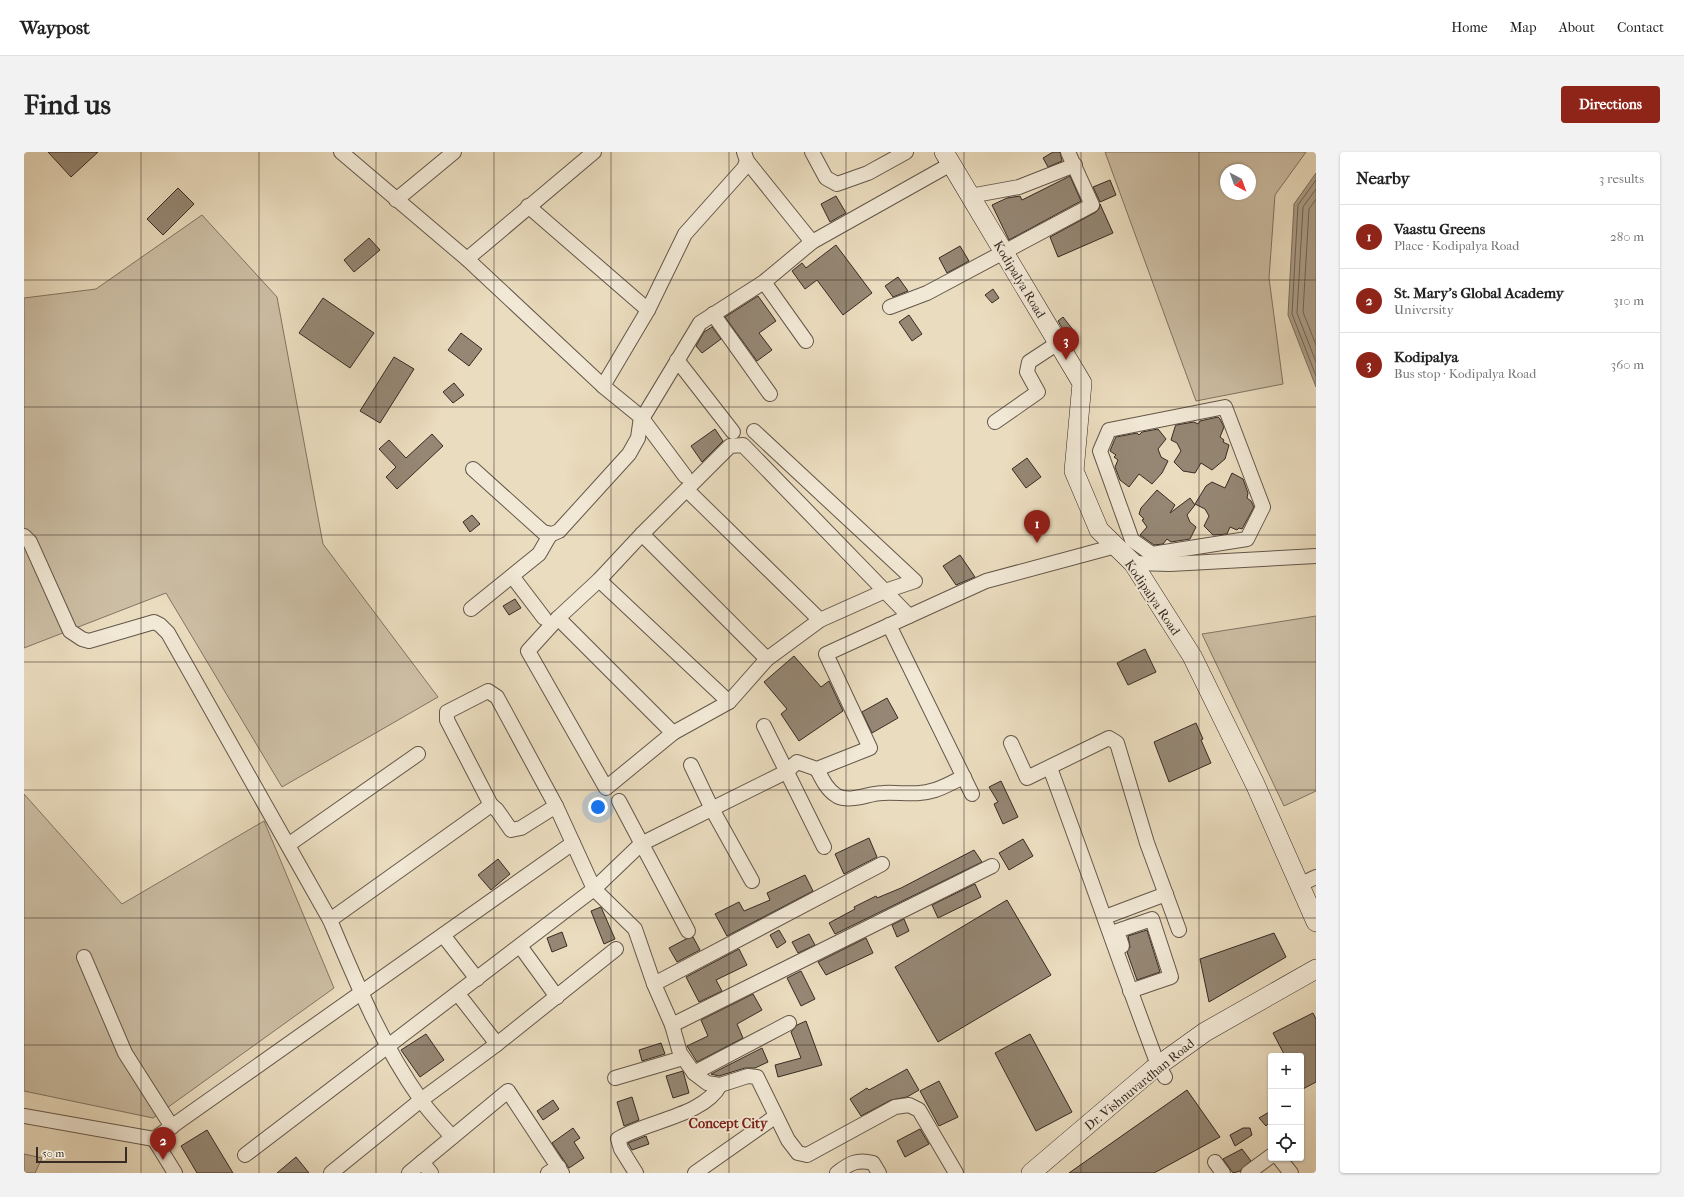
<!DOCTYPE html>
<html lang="en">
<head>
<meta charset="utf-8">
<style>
	:root { --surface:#fff; --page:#f2f2f2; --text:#222; --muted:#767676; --line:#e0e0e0; --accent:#8f2418 }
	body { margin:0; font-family:"IM FELL French Canon",serif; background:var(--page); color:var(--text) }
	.controls { position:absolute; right:12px; bottom:12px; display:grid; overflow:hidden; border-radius:4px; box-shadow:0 1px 3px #0004 }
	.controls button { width:36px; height:36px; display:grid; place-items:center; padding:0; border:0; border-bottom:1px solid var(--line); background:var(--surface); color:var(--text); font:20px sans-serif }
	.compass { position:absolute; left:1196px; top:12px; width:36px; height:36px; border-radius:50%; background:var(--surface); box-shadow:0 1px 3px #0004; rotate:139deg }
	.scale { position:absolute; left:12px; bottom:10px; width:91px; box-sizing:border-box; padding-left:4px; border:2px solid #382b24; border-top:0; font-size:11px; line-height:14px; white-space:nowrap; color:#382b24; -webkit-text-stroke:3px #f1e8d5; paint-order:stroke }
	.you { position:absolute; left:574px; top:655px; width:14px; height:14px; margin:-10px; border:3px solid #fff; border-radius:50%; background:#1a73e8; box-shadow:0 0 0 6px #1a73e833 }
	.badge { display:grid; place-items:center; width:26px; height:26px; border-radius:50%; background:var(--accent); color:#fff; font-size:13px; font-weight:700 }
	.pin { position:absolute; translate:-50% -33px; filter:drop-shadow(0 1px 2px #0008) }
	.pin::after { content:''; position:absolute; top:21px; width:14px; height:12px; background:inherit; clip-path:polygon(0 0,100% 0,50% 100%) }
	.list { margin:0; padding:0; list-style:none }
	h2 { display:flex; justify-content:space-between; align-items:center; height:52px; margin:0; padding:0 16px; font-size:17px }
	h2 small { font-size:13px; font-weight:400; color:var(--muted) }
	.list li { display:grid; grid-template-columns:26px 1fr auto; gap:12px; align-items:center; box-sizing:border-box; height:64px; padding:0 16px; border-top:1px solid var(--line) }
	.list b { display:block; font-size:15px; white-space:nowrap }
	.list p { margin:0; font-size:13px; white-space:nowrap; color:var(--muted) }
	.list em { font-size:13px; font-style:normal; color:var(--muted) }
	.icon { flex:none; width:22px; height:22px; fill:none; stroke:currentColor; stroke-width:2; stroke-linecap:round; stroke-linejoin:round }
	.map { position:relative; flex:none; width:1292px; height:1021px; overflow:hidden; border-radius:4px }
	header { display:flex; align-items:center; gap:24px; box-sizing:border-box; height:56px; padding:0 20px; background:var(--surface); border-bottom:1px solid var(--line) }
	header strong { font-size:19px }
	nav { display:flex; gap:22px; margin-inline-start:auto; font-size:14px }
	.intro { display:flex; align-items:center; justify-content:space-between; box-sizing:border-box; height:96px; padding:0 24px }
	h1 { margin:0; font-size:28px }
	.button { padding:10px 18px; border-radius:4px; background:var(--accent); color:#fff; font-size:14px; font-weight:700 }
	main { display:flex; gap:24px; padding:0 24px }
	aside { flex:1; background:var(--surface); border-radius:4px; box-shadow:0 1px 3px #0004 }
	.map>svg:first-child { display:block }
</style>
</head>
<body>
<header>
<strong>Waypost</strong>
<nav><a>Home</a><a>Map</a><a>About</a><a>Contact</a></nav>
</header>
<div class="intro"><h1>Find us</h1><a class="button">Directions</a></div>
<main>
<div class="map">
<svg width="1292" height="1021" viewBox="0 0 1292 1021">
	<rect width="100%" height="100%" fill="#eadcbe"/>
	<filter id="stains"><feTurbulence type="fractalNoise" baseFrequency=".005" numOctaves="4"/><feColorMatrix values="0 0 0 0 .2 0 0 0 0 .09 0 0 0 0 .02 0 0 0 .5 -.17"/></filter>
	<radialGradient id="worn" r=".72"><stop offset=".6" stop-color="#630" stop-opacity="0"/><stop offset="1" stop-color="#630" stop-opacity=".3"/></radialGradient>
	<!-- green -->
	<g fill="#ccbea4" stroke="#827464" fill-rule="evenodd">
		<path d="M1081,0H1282L1251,43L1245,126L1259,232L1172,249ZM1202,18H1226V42H1202Z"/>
		<polygon points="178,63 253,145 299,392 414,545 258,635 142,441 0,496 0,146 72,137"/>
		<polygon points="1292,464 1292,639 1260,654 1178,482"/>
		<polygon points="0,642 98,752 240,669 310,836 129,966 0,939"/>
		<polygon points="0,1002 18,1006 11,1021 0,1021"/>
	</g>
	<!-- water -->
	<polygon fill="#ada08a" stroke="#7e7161" points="1292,21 1292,235 1264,163 1270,52"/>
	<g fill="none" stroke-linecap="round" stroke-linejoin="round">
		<!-- shore -->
		<g stroke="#726657" stroke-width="1">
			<polyline points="1292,28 1274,53 1268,162 1292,224"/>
			<polyline points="1292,37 1279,55 1273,161 1292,210"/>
			<polyline points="1292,47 1285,57 1279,160 1292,193"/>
		</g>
	</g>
	<!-- building -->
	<g fill="#958774" stroke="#382b24">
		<polygon points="24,0 74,0 47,25"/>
		<polygon points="1029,0 1036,0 1038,9 1024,15 1019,6"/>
		<polygon points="1046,24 1057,49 985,88 968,53 983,46 996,44 998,48"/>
		<polygon points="1086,28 1092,43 1076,50 1069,35"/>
		<polygon points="154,36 170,52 139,83 123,67"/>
		<polygon points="812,44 822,61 806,70 797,52"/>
		<polygon points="1076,52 1089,81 1034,105 1026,85 1072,60 1075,57"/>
		<polygon points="345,86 356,98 330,120 320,108"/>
		<polygon points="812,93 848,141 819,163 793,128 781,137 768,119 778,111 782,116"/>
		<polygon points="936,94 945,109 923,121 915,106"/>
		<polygon points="874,125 884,139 869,145 861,134"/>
		<polygon points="969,137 975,146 968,151 961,143"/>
		<polygon points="734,144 752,169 735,181 748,198 733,209 701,165"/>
		<polygon points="299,146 350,181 326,216 275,181"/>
		<polygon points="885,163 898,182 888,189 875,170"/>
		<polygon points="1039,165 1050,179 1043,184 1034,169"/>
		<polygon points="688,175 697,187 678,201 672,194 680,180"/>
		<polygon points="437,181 458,197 445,214 424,198"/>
		<polygon points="370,205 390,217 356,271 336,259"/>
		<polygon points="430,231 440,243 429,251 419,240"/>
		<polygon points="1194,265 1196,267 1200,275 1196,285 1200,288 1199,290 1205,293 1201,307 1188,318 1177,311 1171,321 1159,319 1150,310 1157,299 1153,291 1147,288 1151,275 1152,273 1170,270 1174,272 1176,269"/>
		<polygon points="691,277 699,289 678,310 667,294"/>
		<polygon points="1134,277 1142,287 1134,297 1137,305 1144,309 1138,321 1128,332 1115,322 1105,335 1096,328 1091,315 1094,308 1090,305 1092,303 1086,299 1090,289 1092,285 1113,281 1115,283 1118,280"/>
		<polygon points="408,282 419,294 373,337 362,325 372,315 355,297 365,288 382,306"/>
		<polygon points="1003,306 1017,325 1002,336 988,317"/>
		<polygon points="1208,321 1219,327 1224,341 1223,346 1227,349 1230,355 1218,377 1215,376 1213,378 1206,375 1203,382 1189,383 1180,374 1185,364 1181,357 1171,352 1182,334 1188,330 1201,336"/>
		<polygon points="1133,338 1151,353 1146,361 1166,346 1171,353 1163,363 1166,370 1172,375 1166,387 1147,390 1143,387 1139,392 1130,393 1116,383 1123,375 1118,368 1120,367 1115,362 1117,356"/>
		<polygon points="448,363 456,372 446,380 439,370"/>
		<polygon points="936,403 951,425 932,433 919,414"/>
		<polygon points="491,447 497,456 485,463 479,454"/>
		<polygon points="1121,497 1132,520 1104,533 1093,511"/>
		<polygon points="770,504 797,535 805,529 819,559 775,589 757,562 763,557 740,530"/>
		<polygon points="863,546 874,566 848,581 838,560"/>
		<polygon points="1172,571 1179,587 1177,588 1187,611 1145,630 1130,590"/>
		<polygon points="977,629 994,665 979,672 970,652 974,650 965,635"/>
		<polygon points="845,686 853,705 820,722 811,702"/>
		<polygon points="999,687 1009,704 985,718 975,701"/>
		<polygon points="950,698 958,710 811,782 805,771 831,757 830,755 852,744 853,746 877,736"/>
		<polygon points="474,707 486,722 467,738 454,723"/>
		<polygon points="781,723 789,739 703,784 691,762 715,750 720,759 746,748 743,741"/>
		<polygon points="951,732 957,745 914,766 908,753"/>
		<polygon points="983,748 1027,823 914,890 871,815"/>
		<polygon points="577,755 591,787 580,792 567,759"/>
		<polygon points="880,767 885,779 873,785 868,773"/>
		<polygon points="755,778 762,790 753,796 746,783"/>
		<polygon points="1123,778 1136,820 1113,828 1103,800 1106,795 1104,784"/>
		<polygon points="538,780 543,794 528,800 523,786"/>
		<polygon points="1250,781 1262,805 1185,850 1176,807"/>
		<polygon points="785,782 791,793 774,801 768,790"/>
		<polygon points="669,785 676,798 653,810 645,796 662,787"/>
		<polygon points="842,786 849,801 802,823 794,810"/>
		<polygon points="715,797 723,813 692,828 698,839 675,850 662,825"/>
		<polygon points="777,819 791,847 777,854 763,826"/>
		<polygon points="729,842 738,858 713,872 719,886 673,910 663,894 684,884 677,868"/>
		<polygon points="1289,861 1292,867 1292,930 1277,938 1277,904 1261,904 1249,881"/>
		<polygon points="782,869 798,913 754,925 751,913 777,906 767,880 773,873"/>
		<polygon points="402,882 420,908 396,925 377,898"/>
		<polygon points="1006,882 1048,960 1012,979 971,901"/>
		<polygon points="637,891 641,902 618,909 615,898"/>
		<polygon points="738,896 744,910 731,916 721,916 695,924 687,922"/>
		<polygon points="883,917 895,938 883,945 867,948 837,964 826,947 843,936 845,938"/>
		<polygon points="659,919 665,941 649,946 642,924"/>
		<polygon points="915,929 934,965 915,974 896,939"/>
		<polygon points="1163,938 1196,985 1130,1021 1045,1021"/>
		<polygon points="608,945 615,968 600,974 593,950"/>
		<polygon points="529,948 535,957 519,968 513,959"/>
		<polygon points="1247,959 1247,969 1242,974 1235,966"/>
		<polygon points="549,976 556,986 550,990 560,1006 545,1016 528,991"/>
		<polygon points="1219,976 1226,976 1228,983 1211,994 1206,983"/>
		<polygon points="896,977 905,992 881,1005 873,989"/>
		<polygon points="183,978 209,1021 173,1021 157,994"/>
		<polygon points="622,984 625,992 608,998 604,991"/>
		<polygon points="1218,997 1227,1009 1216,1019 1209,1021 1199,1007"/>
		<polygon points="272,1005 285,1021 253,1021"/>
	</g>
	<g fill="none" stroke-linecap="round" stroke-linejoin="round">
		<!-- street casing -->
		<g stroke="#64574a" stroke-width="16">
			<g id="street">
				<polyline points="317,0 443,107 579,234 617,265 621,262 676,171 740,130 788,90 927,12"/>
				<polyline points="788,0 802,26 813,32 844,21 882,0"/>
				<polyline points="723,9 788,90"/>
				<polyline points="946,44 995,35 1051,13"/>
				<polyline points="372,48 430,0"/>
				<polyline points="504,54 624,158"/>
				<polyline points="443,107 570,0"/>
				<polyline points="740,130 782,189"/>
				<polyline points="866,155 903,141 1068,53 1044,0"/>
				<polyline points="689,162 746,242"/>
				<polyline points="653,208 709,280"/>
				<polyline points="579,234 624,158 661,82 720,16 723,9 720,0"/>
				<polygon points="1201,255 1239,355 1223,387 1128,402 1108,388 1076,299 1085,278"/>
				<polyline points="617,265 661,324"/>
				<polyline points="971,270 1014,240 1003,220 1005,210 1034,191"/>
				<polyline points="730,279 891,429 861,439 796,468 743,507 705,550 649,581 582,636 504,499 534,466 575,428 618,382 706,294 719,293 885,464"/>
				<polyline points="449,317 519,380 528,382 535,379 605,302 614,286 617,265"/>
				<polyline points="663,338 796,468"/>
				<polyline points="618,382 743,507"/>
				<polyline points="0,384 6,390 46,479 58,487 65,489 130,470 136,473 144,481 306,768"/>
				<polyline points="1109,411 1146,412 1292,404"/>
				<polyline points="488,424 520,466"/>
				<polyline points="575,428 705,550"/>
				<polyline points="447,457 515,402 526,383"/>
				<polyline points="534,466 649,581"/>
				<polyline points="865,473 948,642"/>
				<polyline points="740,574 800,695"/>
				<polyline points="987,591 1003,626 1085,586 1093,591 1123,691 1155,778"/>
				<polyline points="667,613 688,657 728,729"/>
				<path d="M1026,616C1063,715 1097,815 1134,913L1141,925"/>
				<path d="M793,617C798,627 803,638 813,644C827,651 845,641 859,641C878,640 892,644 911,638C921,635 930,629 940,625"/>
				<polyline points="595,649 664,779"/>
				<polyline points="467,653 423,568 423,560 464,539 473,545 532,654 570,737 611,777 630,832 648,873 656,901 670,921 683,931 696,933 724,924 733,925 764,988 774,1001 783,1003 871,955 885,953 895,958 932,1021"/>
				<polyline points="264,693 394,602"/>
				<polyline points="1275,733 1292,725"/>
				<polyline points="1081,765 1142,742"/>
				<polyline points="419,783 453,827"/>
				<polyline points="496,794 533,845"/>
				<polyline points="1098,794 1093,779 1128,767 1147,825 1106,839"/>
				<polyline points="60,805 101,901 148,975"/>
				<polyline points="630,832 858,712"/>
				<polyline points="434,842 473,892"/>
				<polyline points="648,873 968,714"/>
				<polyline points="670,921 765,871"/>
				<polyline points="591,926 659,906"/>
				<polyline points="0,964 130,987 549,691"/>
				<path d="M428,985C418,973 406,961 397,948C358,893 332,830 306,768L467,653L473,658L487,678L497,676L532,654"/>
				<polyline points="130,987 151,1021"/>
				<polyline points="221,1003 570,737 617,692 762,620 773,610 793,617 846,596 802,502 962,429 1092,394"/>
				<polyline points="1255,1006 1267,1021"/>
				<polyline points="398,1010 407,1021"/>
				<polyline points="1191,1010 1199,1021"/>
				<polyline points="307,1021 397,948 473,892 592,797"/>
				<polyline points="385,1021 484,939 538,1021"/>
				<polyline points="524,1021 535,1015"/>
				<path d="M612,1021L597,997L594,987C622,969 680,964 696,933"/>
				<polyline points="671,1021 752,964"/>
				<path d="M813,1021C826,1011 833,1007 849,1011L855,1021"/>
				<polyline points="1224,1021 1247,1004"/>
			</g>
		</g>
		<!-- secondary casing -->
		<g stroke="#382b24" stroke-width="20">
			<g id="secondary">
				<polyline points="920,0 1058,231 1050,319 1075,378 1109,411 1168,504 1231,632 1292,770"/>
				<polyline points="1007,1021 1128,918 1181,880 1292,817"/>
			</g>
		</g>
		<!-- street -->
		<use href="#street" stroke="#f1e8d5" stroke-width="14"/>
		<!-- secondary -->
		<use href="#secondary" stroke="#f1e8d5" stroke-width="19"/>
	</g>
	<!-- grid -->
	<path fill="none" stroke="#382b24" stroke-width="1" stroke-opacity="0.55" d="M117,0V1021M235,0V1021M352,0V1021M470,0V1021M587,0V1021M705,0V1021M822,0V1021M940,0V1021M1057,0V1021M1175,0V1021M0,128H1292M0,255H1292M0,383H1292M0,510H1292M0,638H1292M0,766H1292M0,893H1292"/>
	<g text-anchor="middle" stroke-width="3.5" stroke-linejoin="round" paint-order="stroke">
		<!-- street labels -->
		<g font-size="13" fill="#382b24" stroke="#f1e8d5">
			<text transform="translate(996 127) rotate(59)" y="5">Kodipalya Road</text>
			<text transform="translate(1129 445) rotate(56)" y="5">Kodipalya Road</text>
			<text transform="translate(1115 932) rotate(-39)" y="5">Dr. Vishnuvardhan Road</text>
		</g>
		<!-- neighbourhood labels -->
		<g font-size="14" font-weight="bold" fill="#7a1f14" stroke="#f1e8d5">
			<text x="704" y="976">Concept City</text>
		</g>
	</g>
	<rect width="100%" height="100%" filter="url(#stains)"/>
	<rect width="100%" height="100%" fill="url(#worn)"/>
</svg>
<div class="controls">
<button>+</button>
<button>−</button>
<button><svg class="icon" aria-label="locate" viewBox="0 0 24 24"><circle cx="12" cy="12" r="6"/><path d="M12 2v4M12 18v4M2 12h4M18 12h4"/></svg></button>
</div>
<svg class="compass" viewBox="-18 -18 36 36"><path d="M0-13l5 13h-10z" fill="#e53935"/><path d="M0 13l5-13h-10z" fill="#767676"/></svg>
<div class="scale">50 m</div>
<div class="you"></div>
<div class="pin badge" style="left:1013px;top:391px">1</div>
<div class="pin badge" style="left:139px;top:1008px">2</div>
<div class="pin badge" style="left:1042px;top:208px">3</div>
</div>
<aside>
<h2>Nearby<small>3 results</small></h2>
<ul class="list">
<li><span class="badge">1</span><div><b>Vaastu Greens</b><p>Place · Kodipalya Road</p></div><em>280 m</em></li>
<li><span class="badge">2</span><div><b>St. Mary's Global Academy</b><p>University</p></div><em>310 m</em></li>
<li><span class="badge">3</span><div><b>Kodipalya</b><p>Bus stop · Kodipalya Road</p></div><em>360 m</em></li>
</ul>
</aside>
</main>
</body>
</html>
